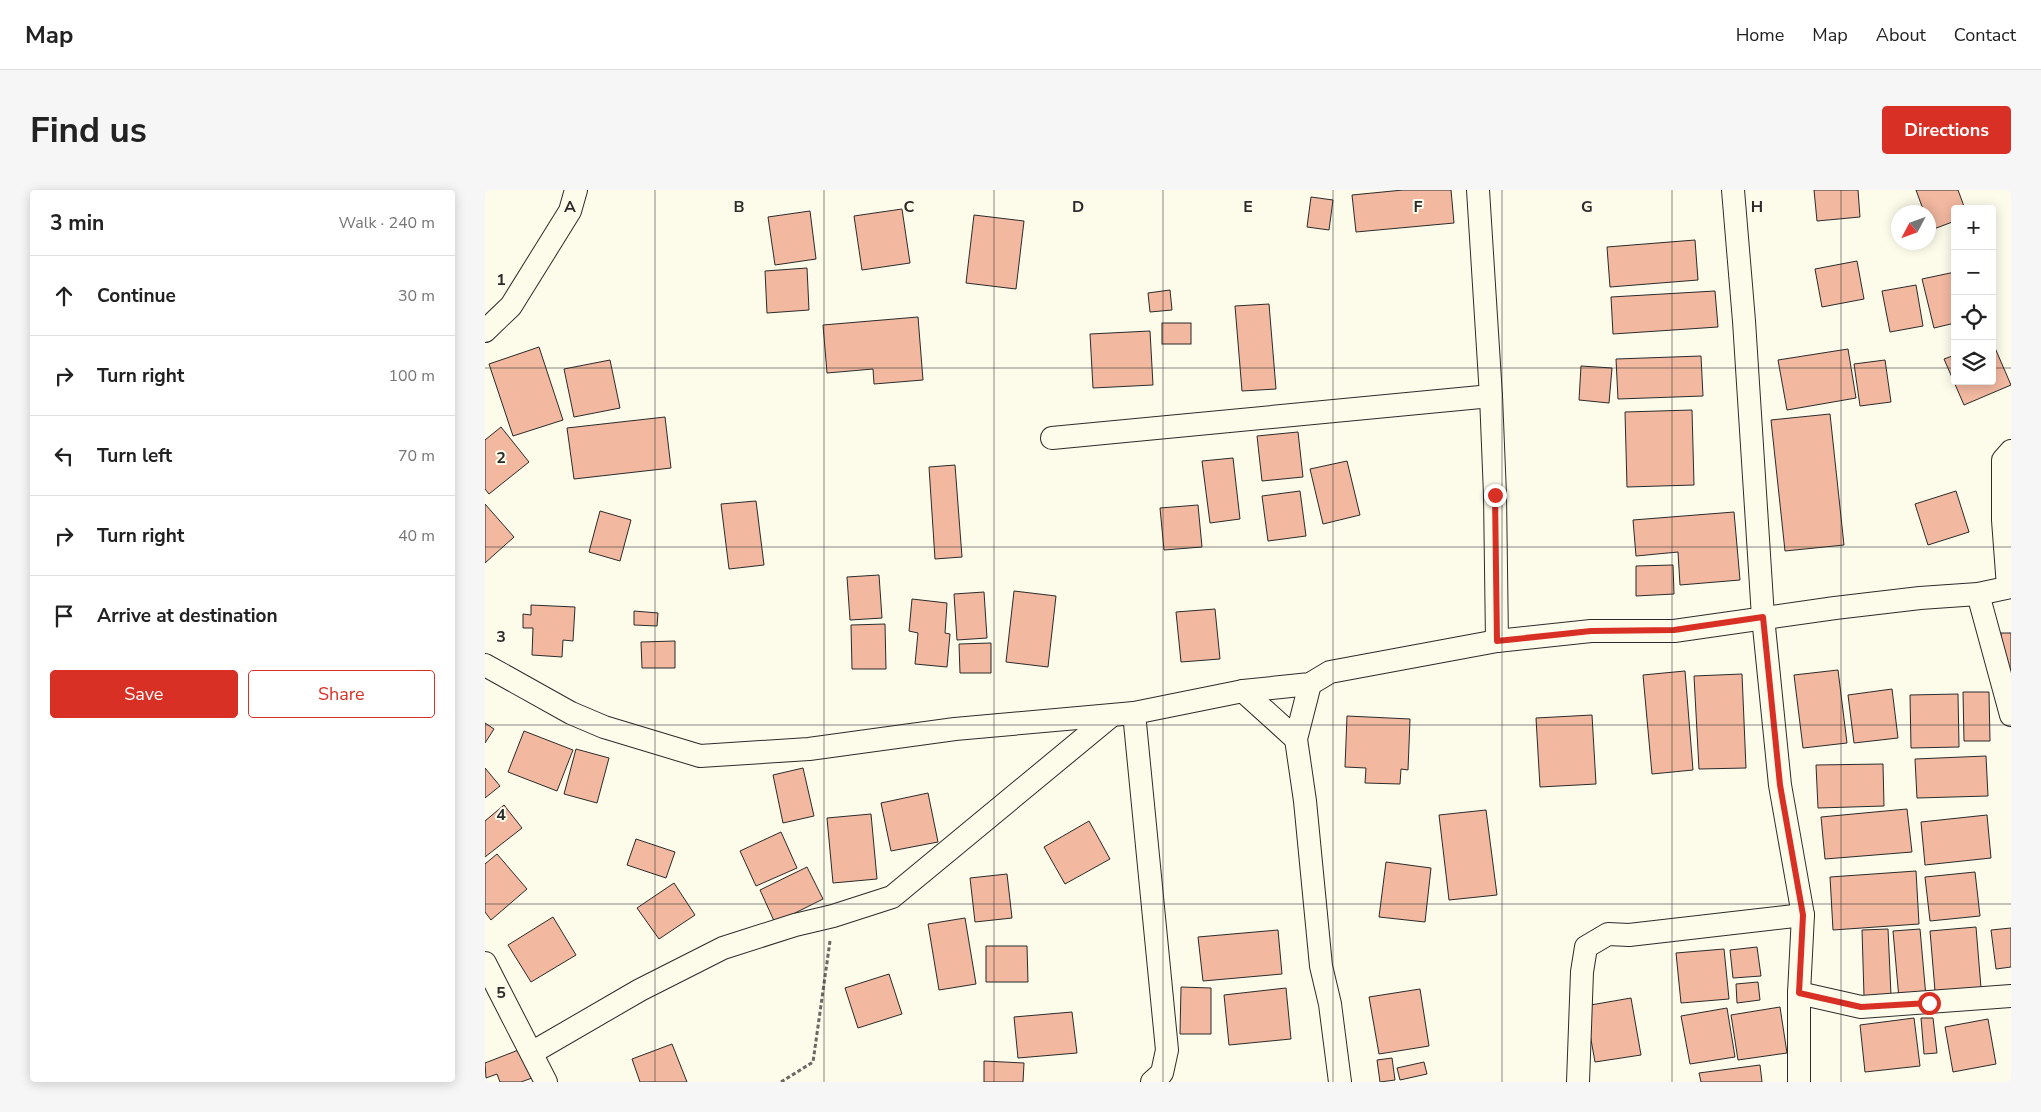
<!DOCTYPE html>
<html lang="en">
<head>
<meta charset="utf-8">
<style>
	:root { --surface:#fff; --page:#f6f6f6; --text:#222; --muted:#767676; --line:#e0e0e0; --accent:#d93025 }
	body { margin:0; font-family:"Nunito Sans",sans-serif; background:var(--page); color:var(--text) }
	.controls { position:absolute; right:15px; top:15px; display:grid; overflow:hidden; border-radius:5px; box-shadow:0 2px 12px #0003 }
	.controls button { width:45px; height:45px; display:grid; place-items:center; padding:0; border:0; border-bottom:1px solid var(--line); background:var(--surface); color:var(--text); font:25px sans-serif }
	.compass { position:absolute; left:1406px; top:15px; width:45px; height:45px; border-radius:50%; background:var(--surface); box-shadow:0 2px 12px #0003; rotate:229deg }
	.stop { position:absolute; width:15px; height:15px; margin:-11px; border:4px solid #d93025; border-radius:50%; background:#fff }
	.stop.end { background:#d93025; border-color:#fff; box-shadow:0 1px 5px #0008 }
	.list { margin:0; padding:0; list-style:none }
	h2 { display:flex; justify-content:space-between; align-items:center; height:65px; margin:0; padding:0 20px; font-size:21px }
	h2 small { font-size:16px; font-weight:400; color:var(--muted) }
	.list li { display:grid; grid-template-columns:32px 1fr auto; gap:15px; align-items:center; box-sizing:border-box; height:80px; padding:0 20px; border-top:1px solid var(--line) }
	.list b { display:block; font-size:19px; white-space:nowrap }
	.list em { font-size:16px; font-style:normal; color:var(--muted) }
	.actions { display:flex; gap:10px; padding:15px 20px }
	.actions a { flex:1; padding:11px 0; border:1px solid var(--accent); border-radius:5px; text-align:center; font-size:18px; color:var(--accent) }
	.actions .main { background:var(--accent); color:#fff }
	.icon { flex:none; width:28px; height:28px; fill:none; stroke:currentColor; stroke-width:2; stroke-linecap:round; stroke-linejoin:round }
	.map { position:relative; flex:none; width:1526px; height:892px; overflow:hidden; border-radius:5px }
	header { display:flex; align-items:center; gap:30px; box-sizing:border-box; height:70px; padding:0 25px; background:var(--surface); border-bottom:1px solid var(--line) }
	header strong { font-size:24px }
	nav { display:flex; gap:28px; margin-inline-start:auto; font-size:18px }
	.intro { display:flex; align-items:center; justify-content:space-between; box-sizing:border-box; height:120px; padding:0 30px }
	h1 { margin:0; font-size:35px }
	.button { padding:12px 22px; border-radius:5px; background:var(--accent); color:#fff; font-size:18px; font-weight:700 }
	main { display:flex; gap:30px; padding:0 30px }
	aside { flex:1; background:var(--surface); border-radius:5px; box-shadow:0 2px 12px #0003 }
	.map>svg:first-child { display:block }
</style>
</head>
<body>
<header>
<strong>Map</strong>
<nav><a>Home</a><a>Map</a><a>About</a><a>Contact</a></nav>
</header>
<div class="intro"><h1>Find us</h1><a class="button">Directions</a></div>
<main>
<aside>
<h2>3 min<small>Walk · 240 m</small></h2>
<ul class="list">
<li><svg class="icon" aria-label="ahead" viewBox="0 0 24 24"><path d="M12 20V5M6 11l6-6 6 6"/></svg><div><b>Continue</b></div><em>30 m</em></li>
<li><svg class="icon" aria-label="right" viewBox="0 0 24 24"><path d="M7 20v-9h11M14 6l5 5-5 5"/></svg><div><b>Turn right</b></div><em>100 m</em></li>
<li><svg class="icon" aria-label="left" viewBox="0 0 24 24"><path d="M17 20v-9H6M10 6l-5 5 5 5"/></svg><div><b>Turn left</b></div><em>70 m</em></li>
<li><svg class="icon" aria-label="right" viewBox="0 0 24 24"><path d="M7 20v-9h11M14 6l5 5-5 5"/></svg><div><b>Turn right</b></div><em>40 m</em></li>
<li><svg class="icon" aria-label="arrive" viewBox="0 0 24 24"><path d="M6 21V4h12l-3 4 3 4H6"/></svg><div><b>Arrive at destination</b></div></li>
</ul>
<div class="actions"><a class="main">Save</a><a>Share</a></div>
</aside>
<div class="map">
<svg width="1526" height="892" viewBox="0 0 1526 892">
	<rect width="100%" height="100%" fill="#fdfbea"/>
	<!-- building -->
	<g fill="#f2b8a0" stroke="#2b2b2b">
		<polygon points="918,0 966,0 969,33 871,42 867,5"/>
		<polygon points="1329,0 1373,0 1375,27 1332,31"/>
		<polygon points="1431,0 1473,0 1480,19 1470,19 1470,31 1446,40 1444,22 1439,22"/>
		<polygon points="826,7 848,10 844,40 822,37"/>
		<polygon points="417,19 425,73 377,80 369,26"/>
		<polygon points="325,21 331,69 290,75 283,27"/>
		<polygon points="489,25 539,31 531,99 481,93"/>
		<polygon points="1210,50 1213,90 1125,97 1122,57"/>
		<polygon points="1372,71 1379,109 1337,117 1330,79"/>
		<polygon points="322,78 324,120 282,123 280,81"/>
		<polygon points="1470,82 1470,133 1449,138 1437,89"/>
		<polygon points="1431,95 1438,136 1405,142 1397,101"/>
		<polygon points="685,100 687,120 665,122 663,103"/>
		<polygon points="1230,101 1233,137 1128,144 1126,107"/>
		<polygon points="784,114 791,199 757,201 750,116"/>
		<polygon points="433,127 438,190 389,194 388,179 342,183 338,135"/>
		<rect x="677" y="133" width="29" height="21"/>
		<polygon points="665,141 668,195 608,198 605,144"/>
		<polygon points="1507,151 1526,195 1479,215 1459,169 1470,165 1470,191 1507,191"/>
		<polygon points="54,157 78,230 28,246 4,174"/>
		<polygon points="1363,159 1371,208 1302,220 1293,170"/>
		<polygon points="1216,166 1218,206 1133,209 1131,169"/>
		<polygon points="125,170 135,218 89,227 79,179"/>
		<polygon points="1400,170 1406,212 1375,216 1369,174"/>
		<polygon points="1096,176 1127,178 1124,213 1094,210"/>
		<polygon points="1207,220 1209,295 1142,297 1140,222"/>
		<polygon points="1345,224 1359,355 1300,361 1286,230"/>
		<polygon points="180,227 186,278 89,289 82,238"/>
		<polygon points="16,237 44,272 4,304 0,299 0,250"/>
		<polygon points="813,242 818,287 777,291 772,246"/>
		<polygon points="748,268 755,329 725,333 717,271"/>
		<polygon points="862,271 875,325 838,334 825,279"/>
		<polygon points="470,275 477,367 450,369 444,277"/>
		<polygon points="815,301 821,346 783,351 777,306"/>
		<polygon points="1471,301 1484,342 1443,355 1430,314"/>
		<polygon points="271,311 279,375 244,379 236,314"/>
		<polygon points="0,314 29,347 0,373"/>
		<polygon points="713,315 717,357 679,360 675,318"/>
		<polygon points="115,321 146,330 135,371 104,362"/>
		<polygon points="1249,322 1255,390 1195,395 1193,362 1151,366 1148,330"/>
		<polygon points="1188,375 1189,404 1151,406 1151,376"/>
		<polygon points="394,385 397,428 365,430 362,387"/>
		<polygon points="529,401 571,406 563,477 521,472"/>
		<polygon points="499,402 502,448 472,450 469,404"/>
		<polygon points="427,409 462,413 460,443 465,444 462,477 430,474 433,443 424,441"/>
		<polygon points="46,415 90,417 88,451 78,450 77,467 47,465 48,438 38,438 38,424 46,425"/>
		<polygon points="730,419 735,469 696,472 691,422"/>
		<polygon points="149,421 173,423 172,436 149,435"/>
		<polygon points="400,434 401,479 367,479 366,435"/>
		<polygon points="1516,443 1526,443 1526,479 1518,480"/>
		<polygon points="190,451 190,478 157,478 156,452"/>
		<polygon points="506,453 506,483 475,483 474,454"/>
		<polygon points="1353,480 1362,553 1318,558 1309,485"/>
		<polygon points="1200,481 1208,580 1167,584 1158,485"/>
		<polygon points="1257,484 1261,578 1214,579 1209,486"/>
		<polygon points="1407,499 1413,548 1369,553 1363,505"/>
		<polygon points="1478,502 1504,502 1505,551 1479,551"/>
		<polygon points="1473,504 1474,557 1426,558 1425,505"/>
		<polygon points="1107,525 1111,594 1055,597 1051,528"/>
		<polygon points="862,526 925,529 923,580 916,579 915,594 880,593 881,578 860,577"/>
		<polygon points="0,533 9,539 0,553"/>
		<polygon points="39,541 88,560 72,601 23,582"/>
		<polygon points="91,559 124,568 112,613 79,604"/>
		<polygon points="1501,566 1503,606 1432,608 1430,569"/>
		<polygon points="1398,574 1399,616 1333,618 1331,575"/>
		<polygon points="0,578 15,596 0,608"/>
		<polygon points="318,578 329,626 298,633 288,585"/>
		<polygon points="443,603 453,652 406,661 396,613"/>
		<polygon points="19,615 37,638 0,667 0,631"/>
		<polygon points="1422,619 1427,662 1340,669 1336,627"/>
		<polygon points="1001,620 1012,705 964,710 954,625"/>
		<polygon points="386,624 392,689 348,693 342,628"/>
		<polygon points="1502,625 1506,668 1440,675 1436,632"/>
		<polygon points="604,631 625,669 580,694 559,657"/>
		<polygon points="296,642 312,678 271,696 255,661"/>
		<polygon points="151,649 190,662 181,688 142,675"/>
		<polygon points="12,664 42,699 6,730 0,722 0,674"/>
		<polygon points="901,672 946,678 940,732 894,727"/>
		<polygon points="322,677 338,709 290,733 275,700"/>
		<polygon points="1431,681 1434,734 1348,740 1345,687"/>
		<polygon points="1490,682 1495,726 1445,731 1440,687"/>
		<polygon points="522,684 527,728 490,732 485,688"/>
		<polygon points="189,693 210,725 174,749 152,718"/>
		<polygon points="68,727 91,765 46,792 23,755"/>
		<polygon points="480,728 491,794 454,800 443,734"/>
		<polygon points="1491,737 1496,798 1450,801 1445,741"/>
		<polygon points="1526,738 1526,777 1511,779 1506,740"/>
		<polygon points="1403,739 1406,805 1379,806 1377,740"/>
		<polygon points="1435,739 1441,807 1414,809 1408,741"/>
		<polygon points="793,740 797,784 718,791 713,747"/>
		<polygon points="501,756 542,756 543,792 501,792"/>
		<polygon points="1272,757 1276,786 1248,788 1245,760"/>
		<polygon points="1239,759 1244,809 1196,813 1191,763"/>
		<polygon points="404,784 417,824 373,838 360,798"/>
		<polygon points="1273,792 1275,810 1252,813 1251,794"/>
		<polygon points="696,797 726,798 726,844 695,844"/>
		<polygon points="801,798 806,849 744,855 739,805"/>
		<polygon points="935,799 944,856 894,864 884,807"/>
		<polygon points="1146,808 1156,865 1110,872 1100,816"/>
		<polygon points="1295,817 1302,863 1253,870 1246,825"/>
		<polygon points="1242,818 1250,867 1205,874 1196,826"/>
		<polygon points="587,822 592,863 533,868 529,827"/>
		<polygon points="1429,828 1435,876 1380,882 1375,835"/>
		<polygon points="1436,828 1448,828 1452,863 1439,864"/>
		<polygon points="1503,829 1511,874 1468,882 1460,837"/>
		<polygon points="187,854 202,892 155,892 147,869"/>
		<polygon points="36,859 47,888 36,892 15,892 12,884 1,888 0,873"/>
		<polygon points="907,868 910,890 895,892 892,870"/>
		<polygon points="499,871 539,873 538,892 499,892"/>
		<polygon points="939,872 942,884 915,890 912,878"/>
		<polygon points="1275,875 1277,892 1216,892 1214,883"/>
	</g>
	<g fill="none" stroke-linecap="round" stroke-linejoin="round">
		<!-- minor casing -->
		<g stroke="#2b2b2b" stroke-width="24">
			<g id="minor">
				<polyline points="993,0 1006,206 1010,305 1012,451"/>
				<polyline points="1248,0 1259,131 1278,427 1295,595 1318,725 1314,803 1314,892"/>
				<polyline points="0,141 26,116 85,21 91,0"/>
				<polyline points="567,248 1006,206"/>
				<polyline points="1523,397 1518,330 1518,270 1526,261"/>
				<polyline points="1493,404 1526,525"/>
				<polyline points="0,475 86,523 119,537 215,566 324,559 470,539 649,523 758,501 825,494 845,482 1012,451 1106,441 1189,441 1350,418 1435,408 1493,404 1526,397"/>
				<polyline points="825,494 811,549 820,611 836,776 845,814 855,892"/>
				<polyline points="758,501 811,549"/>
				<polyline points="649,523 682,860 677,883 667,892"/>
				<polyline points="0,773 61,892"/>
				<polyline points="1314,803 1376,817 1526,806"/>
				<polyline points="48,862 155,800 238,758 310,735 348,726 407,707 626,526"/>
				<polyline points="1093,892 1097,782 1101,757 1123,744 1144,745 1318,725"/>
			</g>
		</g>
		<!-- path -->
		<polyline stroke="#6a6964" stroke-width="3" stroke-dasharray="4 2.5" stroke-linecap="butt" points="296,892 328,872 345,751"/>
		<!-- minor -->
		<use href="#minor" stroke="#fdfbea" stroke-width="22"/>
	</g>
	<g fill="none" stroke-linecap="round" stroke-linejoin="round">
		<!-- route -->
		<polyline stroke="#d93025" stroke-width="6" points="1010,305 1012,451 1106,441 1189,440 1278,427 1295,595 1318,725 1314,803 1376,817 1444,813"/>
	</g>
	<!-- grid -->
	<path fill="none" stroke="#2b2b2b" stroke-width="1" stroke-opacity="0.55" d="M170,0V892M339,0V892M509,0V892M678,0V892M848,0V892M1017,0V892M1187,0V892M1356,0V892M0,178H1470M1507,178H1526M0,357H1526M0,535H1526M0,714H1526"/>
	<g font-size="16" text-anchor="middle" font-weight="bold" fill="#2b2b2b" stroke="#fdfbea" stroke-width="4" stroke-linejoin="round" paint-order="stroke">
		<text x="85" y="22">A</text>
		<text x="254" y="22">B</text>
		<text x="424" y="22">C</text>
		<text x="593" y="22">D</text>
		<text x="763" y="22">E</text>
		<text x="933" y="22">F</text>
		<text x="1102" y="22">G</text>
		<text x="1272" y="22">H</text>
		<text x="16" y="95">1</text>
		<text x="16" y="273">2</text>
		<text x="16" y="452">3</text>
		<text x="16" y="630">4</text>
		<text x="16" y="808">5</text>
	</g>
</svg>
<div class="controls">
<button>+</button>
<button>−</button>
<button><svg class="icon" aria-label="locate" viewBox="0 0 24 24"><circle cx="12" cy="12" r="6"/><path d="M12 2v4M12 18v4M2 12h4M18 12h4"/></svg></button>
<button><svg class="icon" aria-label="layers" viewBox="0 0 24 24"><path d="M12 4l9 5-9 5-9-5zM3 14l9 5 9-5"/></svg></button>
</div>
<svg class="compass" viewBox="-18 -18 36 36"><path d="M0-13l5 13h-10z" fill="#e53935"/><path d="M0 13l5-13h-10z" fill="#767676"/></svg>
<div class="stop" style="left:1444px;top:813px"></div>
<div class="stop end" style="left:1010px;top:305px"></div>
</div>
</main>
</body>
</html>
